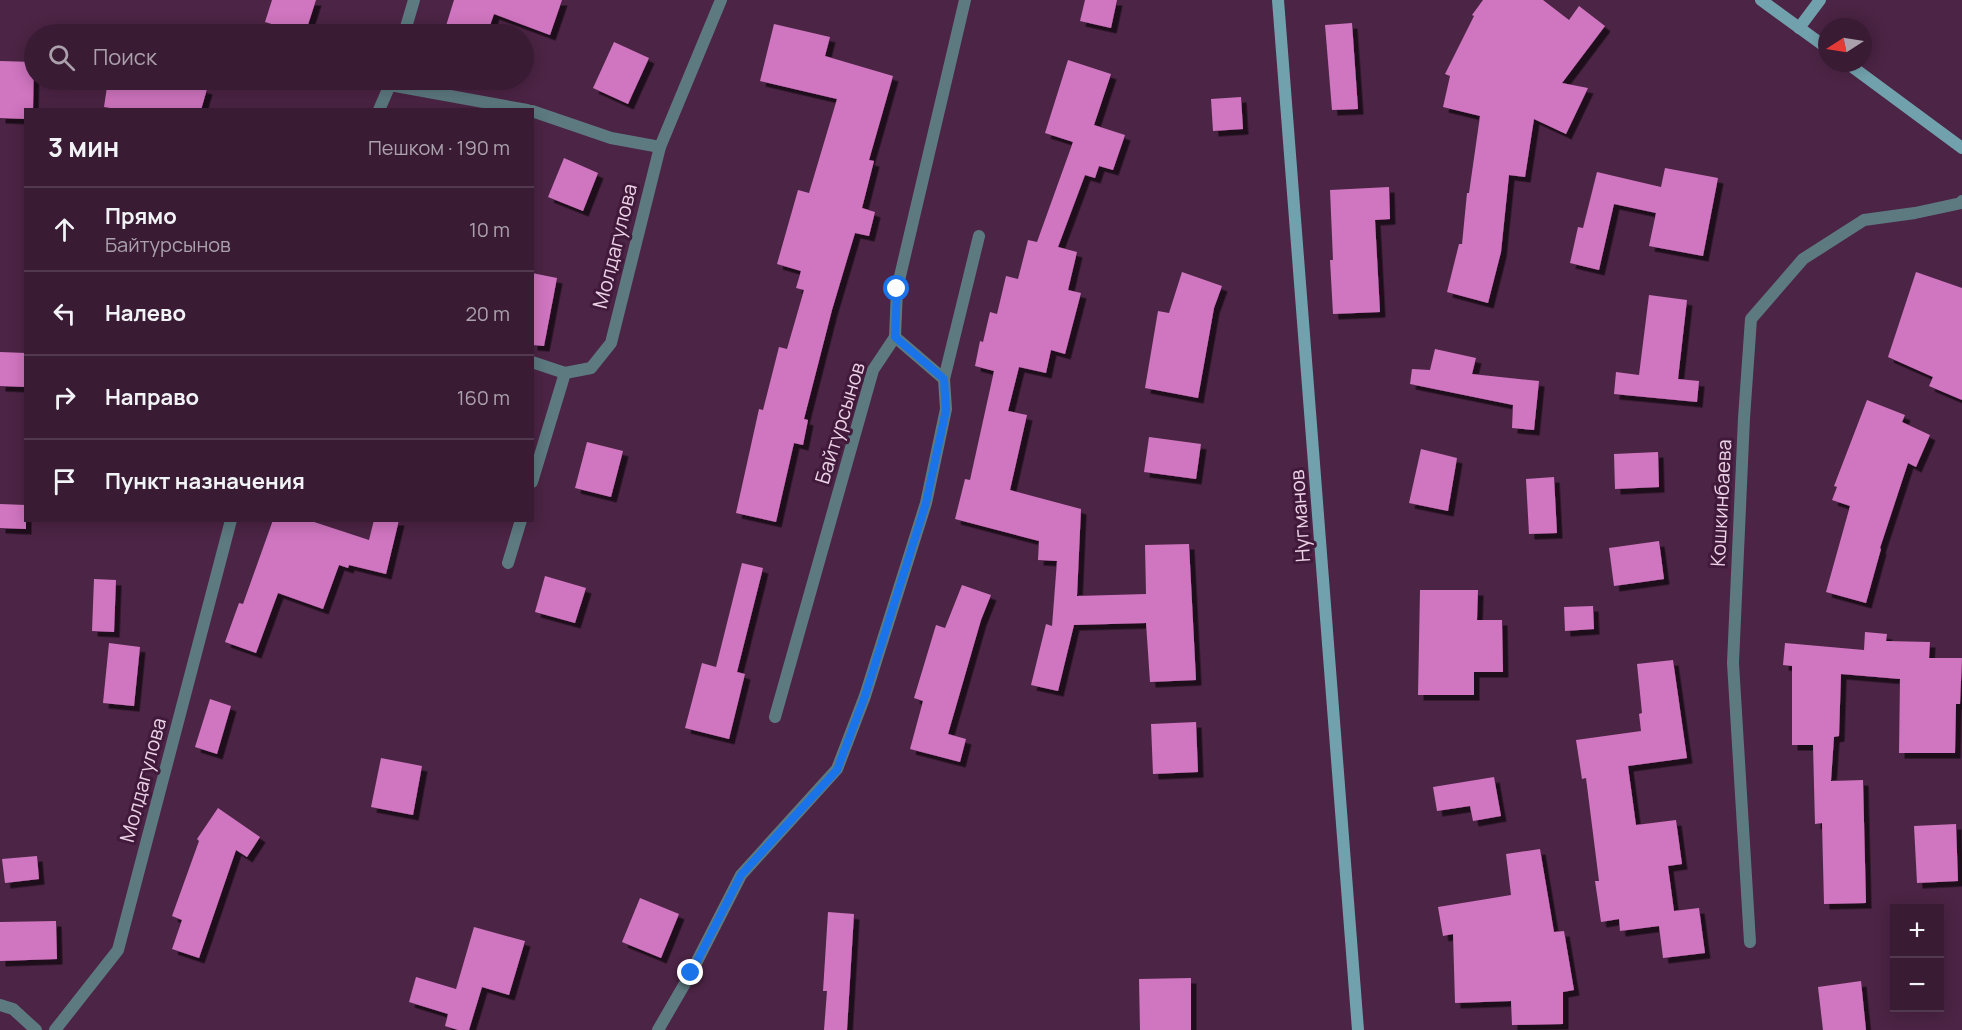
<!DOCTYPE html>
<html lang="ru">
<head>
<meta charset="utf-8">
<style>
	:root { --surface:#391b34; --page:#40243c; --text:#f1f3f6; --muted:#aba1ac; --line:#53394f }
	body { margin:0; font-family:Manrope,sans-serif; background:var(--page); color:var(--text) }
	.controls { position:absolute; right:18px; bottom:18px; display:grid; overflow:hidden; border-radius:0px; box-shadow:0 3px 15px #0003 }
	.controls button { width:54px; height:54px; display:grid; place-items:center; padding:0; border:0; border-bottom:2px solid var(--line); background:var(--surface); color:var(--text); font:30px sans-serif }
	.compass { position:absolute; left:1818px; top:18px; width:54px; height:54px; border-radius:50%; background:var(--surface); box-shadow:0 3px 15px #0003; rotate:258deg }
	.stop { position:absolute; width:18px; height:18px; margin:-14px; border:4px solid #1a73e8; border-radius:50%; background:#fff }
	.stop.end { background:#1a73e8; border-color:#fff; box-shadow:0 2px 6px #0008 }
	.list { margin:0; padding:0; list-style:none }
	h2 { display:flex; justify-content:space-between; align-items:center; height:78px; margin:0; padding:0 24px; font-size:26px }
	h2 small { font-size:20px; font-weight:400; color:var(--muted) }
	.list li { display:grid; grid-template-columns:39px 1fr auto; gap:18px; align-items:center; box-sizing:border-box; height:84px; padding:0 24px; border-top:2px solid var(--line) }
	.list b { display:block; font-size:22px; white-space:nowrap }
	.list p { margin:0; font-size:20px; white-space:nowrap; color:var(--muted) }
	.list em { font-size:20px; font-style:normal; color:var(--muted) }
	.icon { flex:none; width:33px; height:33px; fill:none; stroke:currentColor; stroke-width:2; stroke-linecap:round; stroke-linejoin:round }
	.map { position:relative; flex:none; width:1962px; height:1030px; overflow:hidden }
	.search { position:absolute; background:var(--surface); box-shadow:0 3px 15px #0003; left:24px; top:24px; width:510px; height:66px; display:flex; align-items:center; gap:15px; box-sizing:border-box; padding:0 21px; border-radius:33px; color:var(--muted); font-size:22px }
	.panel { position:absolute; background:var(--surface); box-shadow:0 3px 15px #0003; left:24px; top:108px; width:510px; height:414px; border-radius:0px }
	.map>svg:first-child { display:block }
</style>
</head>
<body>
<div class="map">
<svg width="1962" height="1030" viewBox="0 0 1962 1030">
	<defs>
		<filter id="shadow"><feDropShadow dx="5.5" dy="5.5" stdDeviation="0" flood-color="#0009"/></filter>
	</defs>
	<rect width="100%" height="100%" fill="#4c2445"/>
	<!-- building -->
	<g fill="#d075c0" filter="url(#shadow)">
		<polygon points="272,0 316,0 305,34 265,22"/>
		<polygon points="454,0 562,0 550,35 494,14 487,34 462,34 445,29"/>
		<polygon points="1085,0 1117,0 1111,28 1080,21"/>
		<polygon points="1483,0 1543,0 1569,20 1579,6 1605,26 1562,83 1588,88 1566,134 1534,119 1525,177 1509,175 1501,252 1488,303 1447,292 1459,244 1462,244 1467,193 1469,193 1480,116 1443,107 1450,76 1445,74 1474,16 1472,15"/>
		<polygon points="1352,23 1358,109 1332,110 1325,25"/>
		<polygon points="774,24 830,37 825,56 893,76 869,160 874,161 862,208 875,212 869,236 855,233 832,310 804,419 808,420 803,445 794,443 776,522 736,513 759,409 763,410 779,347 787,349 804,290 796,288 801,271 777,264 798,190 809,193 837,99 760,81"/>
		<polygon points="614,42 649,58 628,104 593,88"/>
		<polygon points="1068,60 1111,74 1094,125 1125,135 1113,170 1099,166 1095,178 1085,175 1058,247 1077,252 1068,290 1081,293 1065,354 1051,350 1046,373 1019,367 1008,411 1027,415 1010,490 1081,509 1077,596 1146,594 1145,545 1189,544 1196,680 1150,682 1146,623 1074,625 1058,691 1031,685 1046,624 1052,626 1057,561 1038,560 1039,541 955,519 965,479 970,480 994,371 975,366 980,341 983,342 990,312 997,314 1006,276 1018,279 1028,240 1037,242 1073,142 1045,133"/>
		<polygon points="0,61 34,62 33,110 26,110 26,119 0,118"/>
		<polygon points="108,80 171,80 207,89 201,110 122,110 104,107"/>
		<polygon points="1241,97 1243,129 1213,131 1211,99"/>
		<polygon points="564,158 598,173 583,211 548,197"/>
		<polygon points="1665,168 1718,178 1703,256 1649,246 1656,213 1614,204 1599,270 1570,263 1578,227 1583,228 1597,172 1661,187"/>
		<polygon points="1389,187 1390,219 1375,220 1380,312 1333,314 1330,260 1333,260 1330,190"/>
		<polygon points="1182,272 1222,286 1214,308 1198,398 1145,388 1158,311 1169,313"/>
		<polygon points="1916,272 1962,288 1962,400 1929,386 1933,377 1888,357"/>
		<polygon points="532,273 557,278 544,346 532,345"/>
		<polygon points="1649,295 1687,300 1678,379 1699,381 1697,402 1614,394 1616,372 1639,375"/>
		<polygon points="1435,349 1476,358 1472,374 1539,381 1534,430 1512,428 1513,405 1410,384 1412,369 1430,370"/>
		<polygon points="0,352 26,353 26,387 0,386"/>
		<polygon points="1867,400 1905,415 1902,422 1930,435 1916,467 1908,463 1880,548 1881,549 1866,603 1826,592 1850,506 1832,500 1837,487 1834,486"/>
		<polygon points="1149,437 1201,444 1196,479 1144,472"/>
		<polygon points="587,442 623,451 611,497 575,488"/>
		<polygon points="1421,449 1457,458 1448,511 1409,503"/>
		<polygon points="1658,452 1659,487 1615,489 1614,454"/>
		<polygon points="1554,477 1557,533 1529,534 1526,479"/>
		<polygon points="0,504 26,505 26,529 0,528"/>
		<polygon points="273,520 308,520 369,540 374,520 399,520 386,574 349,565 348,568 339,565 323,609 278,593 256,653 225,642 239,603 243,604"/>
		<polygon points="1659,541 1664,579 1614,586 1609,548"/>
		<polygon points="742,563 763,568 737,672 745,674 729,739 685,728 702,663 716,667"/>
		<polygon points="545,576 586,588 575,623 535,612"/>
		<polygon points="94,579 116,580 114,632 92,631"/>
		<polygon points="962,585 991,595 981,620 948,734 966,739 960,762 910,749 923,701 914,698 936,625 945,628"/>
		<polygon points="1420,590 1478,590 1477,620 1502,620 1503,672 1474,672 1474,695 1418,695"/>
		<polygon points="1593,606 1594,629 1565,631 1564,607"/>
		<polygon points="1865,632 1887,634 1886,641 1930,642 1929,658 1962,658 1960,704 1956,704 1955,753 1899,753 1900,679 1841,674 1839,736 1834,737 1831,781 1863,780 1866,903 1824,904 1822,823 1815,824 1813,745 1792,745 1792,666 1783,665 1785,643 1864,650"/>
		<polygon points="109,643 140,647 134,706 103,703"/>
		<polygon points="1673,660 1687,758 1628,766 1636,825 1676,820 1682,864 1668,866 1674,911 1699,908 1705,953 1663,958 1659,926 1620,931 1619,919 1601,922 1595,881 1599,881 1586,778 1582,779 1576,740 1641,731 1639,714 1642,713 1637,664"/>
		<polygon points="210,699 231,706 217,754 195,747"/>
		<polygon points="1196,722 1198,772 1153,774 1151,724"/>
		<polygon points="381,758 422,766 413,815 371,807"/>
		<polygon points="1494,777 1501,816 1473,821 1470,806 1437,811 1433,787"/>
		<polygon points="218,808 260,837 247,857 236,850 199,958 172,949 182,920 172,916 199,841 197,839"/>
		<polygon points="1956,824 1958,881 1917,883 1914,826"/>
		<polygon points="1540,849 1554,932 1564,931 1574,990 1563,992 1563,1024 1512,1025 1511,1001 1455,1003 1453,934 1443,936 1438,907 1511,895 1506,854"/>
		<polygon points="37,856 39,879 5,883 2,859"/>
		<polygon points="640,898 679,914 661,958 622,942"/>
		<polygon points="828,912 854,914 847,1030 824,1030 827,991 823,991"/>
		<polygon points="56,921 57,959 0,961 0,922"/>
		<polygon points="474,927 525,941 509,995 482,987 469,1030 458,1030 445,1026 448,1014 409,1002 416,977 456,989"/>
		<polygon points="1191,978 1191,1030 1140,1030 1139,979"/>
		<polygon points="1861,981 1866,1030 1823,1030 1818,987"/>
	</g>
	<g fill="none" stroke-linecap="round" stroke-linejoin="round">
		<!-- street -->
		<g stroke="#5d7a81" stroke-width="12">
			<polyline points="404,34 414,0"/>
			<polyline points="390,85 527,110"/>
			<polyline points="379,110 392,80"/>
			<polyline points="532,111 611,138 660,147"/>
			<polyline points="532,362 565,373"/>
			<polyline points="944,379 979,236"/>
			<polyline points="532,482 565,373 591,368 611,343 660,147 721,0"/>
			<polyline points="508,563 521,520"/>
			<polyline points="775,717 873,370 895,337 897,289 965,0"/>
			<polyline points="1750,942 1733,663 1744,418 1751,319 1803,259 1864,220 1915,213 1961,203 1962,201"/>
			<polyline points="0,1005 13,1009 36,1030"/>
			<polyline points="55,1030 118,950 231,520"/>
			<polyline points="658,1030 691,973 741,875 837,769 865,696 926,503 946,409 944,379 895,337"/>
		</g>
		<!-- secondary -->
		<g stroke="#71a1ac" stroke-width="12">
			<polyline points="1278,0 1358,1030"/>
			<polyline points="1761,0 1827,48"/>
			<polyline points="1799,28 1820,0"/>
			<polyline points="1847,63 1962,148"/>
		</g>
	</g>
	<g fill="none" stroke-linecap="round" stroke-linejoin="round">
		<!-- route -->
		<polyline stroke="#1a73e8" stroke-width="8" points="691,973 741,875 837,770 865,696 926,503 946,410 944,379 895,337 897,289"/>
	</g>
	<g text-anchor="middle" stroke-width="6" stroke-linejoin="round" paint-order="stroke">
		<!-- street labels -->
		<g font-size="20" fill="#ecd2e6" stroke="#411a3b">
			<text transform="translate(615 246) rotate(-76)" y="7">Молдагулова</text>
			<text transform="translate(840 423) rotate(-73)" y="7">Байтурсынов</text>
			<text transform="translate(1721 503) rotate(-87)" y="7">Кошкинбаева</text>
			<text transform="translate(1300 516) rotate(-94)" y="7">Нугманов</text>
			<text transform="translate(143 780) rotate(-75)" y="7">Молдагулова</text>
		</g>
	</g>
</svg>
<div class="controls">
<button>+</button>
<button>−</button>
</div>
<svg class="compass" viewBox="-18 -18 36 36"><path d="M0-13l5 13h-10z" fill="#e53935"/><path d="M0 13l5-13h-10z" fill="#aba1ac"/></svg>
<div class="stop" style="left:897px;top:289px"></div>
<div class="stop end" style="left:691px;top:973px"></div>
<div class="search"><svg class="icon" aria-label="search" viewBox="0 0 24 24"><circle cx="10" cy="10" r="6"/><path d="M15 15l6 6"/></svg>Поиск</div>
<section class="panel">
<h2>3 мин<small>Пешком · 190 m</small></h2>
<ul class="list">
<li><svg class="icon" aria-label="ahead" viewBox="0 0 24 24"><path d="M12 20V5M6 11l6-6 6 6"/></svg><div><b>Прямо</b><p>Байтурсынов</p></div><em>10 m</em></li>
<li><svg class="icon" aria-label="left" viewBox="0 0 24 24"><path d="M17 20v-9H6M10 6l-5 5 5 5"/></svg><div><b>Налево</b></div><em>20 m</em></li>
<li><svg class="icon" aria-label="right" viewBox="0 0 24 24"><path d="M7 20v-9h11M14 6l5 5-5 5"/></svg><div><b>Направо</b></div><em>160 m</em></li>
<li><svg class="icon" aria-label="arrive" viewBox="0 0 24 24"><path d="M6 21V4h12l-3 4 3 4H6"/></svg><div><b>Пункт назначения</b></div></li>
</ul>
</section>
</div>
</body>
</html>
